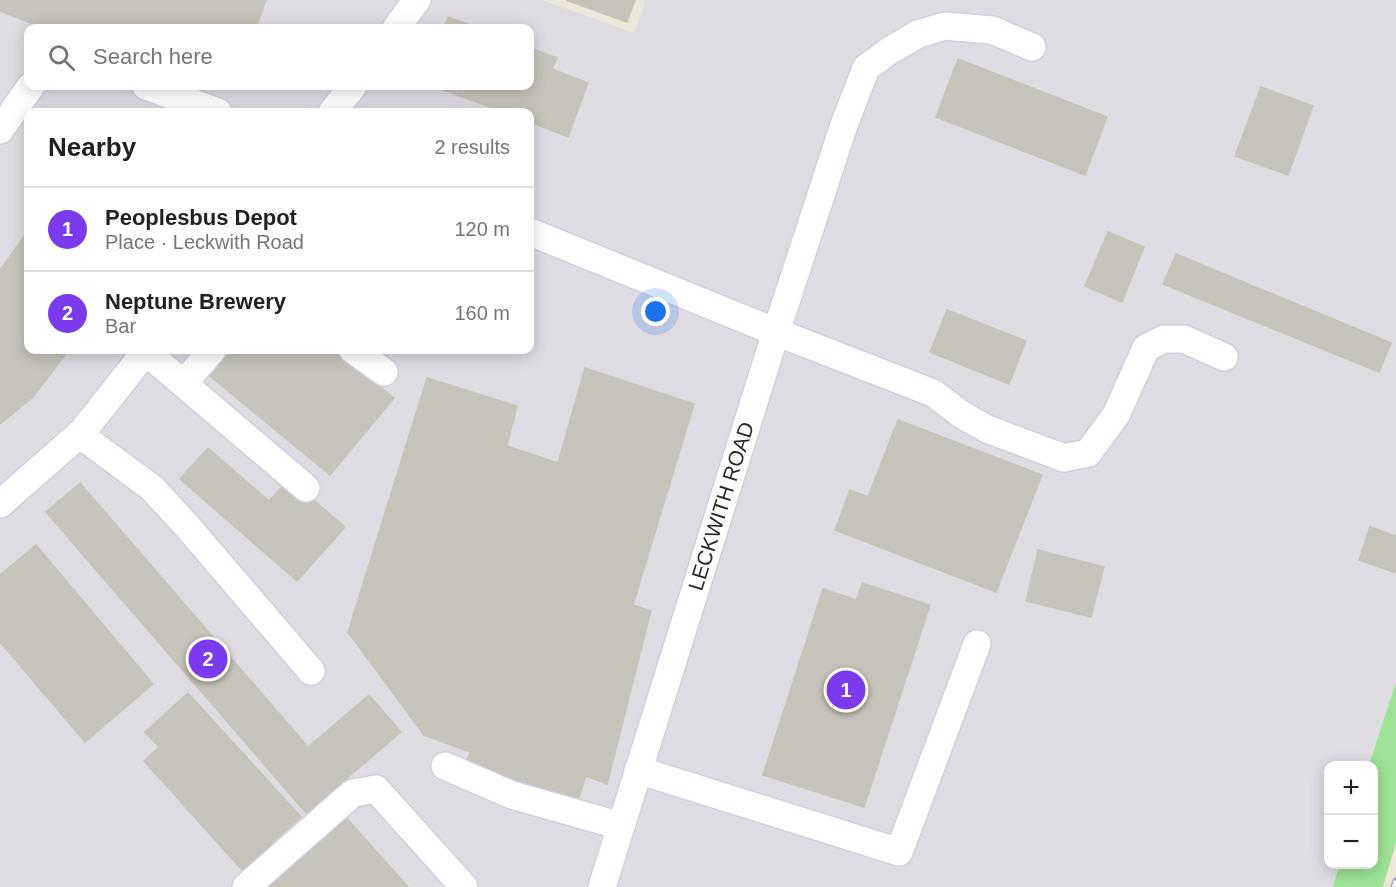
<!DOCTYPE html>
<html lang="en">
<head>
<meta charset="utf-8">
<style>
	:root { --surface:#fff; --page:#f2f2f2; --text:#202124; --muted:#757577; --line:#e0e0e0; --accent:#7c3aed }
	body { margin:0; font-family:Helvetica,sans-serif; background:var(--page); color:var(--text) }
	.controls { position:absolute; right:18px; bottom:18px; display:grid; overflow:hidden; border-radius:12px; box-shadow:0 3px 15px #0003 }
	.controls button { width:54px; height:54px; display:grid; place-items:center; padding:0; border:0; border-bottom:2px solid var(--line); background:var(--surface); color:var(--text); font:30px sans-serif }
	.you { position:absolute; left:656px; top:312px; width:21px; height:21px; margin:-15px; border:4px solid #fff; border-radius:50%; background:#1a73e8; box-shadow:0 0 0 9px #1a73e833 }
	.badge { display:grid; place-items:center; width:39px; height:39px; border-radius:50%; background:var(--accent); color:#fff; font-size:20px; font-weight:700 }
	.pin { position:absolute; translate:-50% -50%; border:3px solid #fff; box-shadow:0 2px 6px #0006 }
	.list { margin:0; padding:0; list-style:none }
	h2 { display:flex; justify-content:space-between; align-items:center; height:78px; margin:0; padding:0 24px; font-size:26px }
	h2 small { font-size:20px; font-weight:400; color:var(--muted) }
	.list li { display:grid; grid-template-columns:39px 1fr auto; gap:18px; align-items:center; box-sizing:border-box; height:84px; padding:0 24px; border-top:2px solid var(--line) }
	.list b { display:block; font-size:22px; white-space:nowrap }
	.list p { margin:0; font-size:20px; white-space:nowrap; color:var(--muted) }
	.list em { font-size:20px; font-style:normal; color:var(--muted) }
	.icon { flex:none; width:33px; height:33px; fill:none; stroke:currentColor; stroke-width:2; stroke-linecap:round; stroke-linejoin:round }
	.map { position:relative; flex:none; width:1396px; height:887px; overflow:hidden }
	.search { position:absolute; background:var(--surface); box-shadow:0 3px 15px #0003; left:24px; top:24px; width:510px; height:66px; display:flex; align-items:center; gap:15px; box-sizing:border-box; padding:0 21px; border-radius:12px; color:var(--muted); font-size:22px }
	.panel { position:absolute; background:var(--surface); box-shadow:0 3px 15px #0003; left:24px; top:108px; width:510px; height:246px; border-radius:12px }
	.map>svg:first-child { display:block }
</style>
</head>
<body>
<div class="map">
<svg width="1396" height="887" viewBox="0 0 1396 887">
	<rect width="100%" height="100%" fill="#ebe8da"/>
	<!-- industrial -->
	<path fill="#dfdbe3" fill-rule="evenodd" d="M0,0H542L634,33L646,0H1396V682L1369,765L1328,766V864L1339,865L1333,887H0ZM28,28H530V86H28ZM28,112H530V350H28Z"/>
	<!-- green -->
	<polygon fill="#9de296" points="1396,682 1396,842 1383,887 1333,887 1339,865 1374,864 1374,766 1369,765"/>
	<!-- building -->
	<g fill="#c6c4ba" stroke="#c6c4b4" stroke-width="1.5">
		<polygon points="0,0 266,0 256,28 43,28 0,11"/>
		<polygon points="566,0 635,0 627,22"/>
		<polygon points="448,17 479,28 444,28"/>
		<polygon points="530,48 557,58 552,69 588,83 568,137 530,122 530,112 504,112 433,86 530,86"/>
		<polygon points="958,59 1107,117 1085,175 936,117"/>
		<polygon points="1261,87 1313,106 1288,175 1235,156"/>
		<polygon points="28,231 28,350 69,350 33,397 0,424 0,270"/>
		<polygon points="1108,232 1144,247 1122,302 1085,286"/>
		<polygon points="1176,254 1391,343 1379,372 1163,284"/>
		<polygon points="947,310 1026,341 1009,384 930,352"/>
		<polygon points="232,350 335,350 394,398 330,475 210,376"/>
		<polygon points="585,368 694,404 633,605 651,611 607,784 586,776 578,800 465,766 470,752 424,735 348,632 427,378 517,406 507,446 558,463"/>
		<polygon points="898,420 1042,475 996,592 835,530 850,490 868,497"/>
		<polygon points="208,448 269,501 289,479 345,527 297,581 180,479"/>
		<polygon points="80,483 308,747 369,695 401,732 306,813 46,512"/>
		<polygon points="1370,527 1396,536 1396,573 1359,560"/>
		<polygon points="36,545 153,684 85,742 0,642 0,575"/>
		<polygon points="1038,550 1104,567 1091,617 1026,601"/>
		<polygon points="862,583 930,605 864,807 763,775 823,589 857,600"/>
		<polygon points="188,693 301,817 242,870 144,761 159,747 145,732"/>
		<polygon points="343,814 408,887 259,887"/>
	</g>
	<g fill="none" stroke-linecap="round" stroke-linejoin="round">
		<!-- minor casing -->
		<g stroke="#d0cfe2" stroke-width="30">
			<g id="minor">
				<polyline points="396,28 417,0"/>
				<polyline points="146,86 218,112"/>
				<polyline points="332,112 353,86"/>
				<polyline points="0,130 31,86"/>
				<polyline points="530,232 776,332 933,393 961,414 987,429 1064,458 1088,453 1116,415 1146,348 1164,339 1184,339 1224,357"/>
				<polyline points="353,350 384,372"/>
				<polyline points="145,351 306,488"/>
				<polyline points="184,383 212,350"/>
				<polyline points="79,434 152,488 187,526 311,671"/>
				<polyline points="0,504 82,432 147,350"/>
				<polyline points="445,766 512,795 621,826"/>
				<polyline points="638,770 899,852 977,644"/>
				<polyline points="246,887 353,793 376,789 464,887"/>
				<path id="s1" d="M602,887L776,332L844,125L866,68L889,51L918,34L945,26L992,30L1032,47"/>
			</g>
		</g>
		<!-- minor -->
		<use href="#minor" stroke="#fff" stroke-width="27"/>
		<!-- rail casing -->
		<g stroke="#9f9db3" stroke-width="7">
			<polyline id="rail" points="1394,887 1396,881"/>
		</g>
		<!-- rail -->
		<use href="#rail" stroke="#fff" stroke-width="4.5" stroke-dasharray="14" stroke-linecap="butt"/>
	</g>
	<g text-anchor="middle" stroke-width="4.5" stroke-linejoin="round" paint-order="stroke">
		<!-- street labels -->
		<g font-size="21" fill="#282828" stroke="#fff">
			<text dy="7" stroke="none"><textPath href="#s1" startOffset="399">LECKWITH ROAD</textPath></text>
		</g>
	</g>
</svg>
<div class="controls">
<button>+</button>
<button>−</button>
</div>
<div class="you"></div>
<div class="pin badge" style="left:846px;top:690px">1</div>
<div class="pin badge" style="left:208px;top:659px">2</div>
<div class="search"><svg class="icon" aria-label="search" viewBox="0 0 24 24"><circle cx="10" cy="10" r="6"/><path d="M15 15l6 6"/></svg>Search here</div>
<section class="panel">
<h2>Nearby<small>2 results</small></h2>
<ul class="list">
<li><span class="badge">1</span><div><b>Peoplesbus Depot</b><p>Place · Leckwith Road</p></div><em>120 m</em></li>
<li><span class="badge">2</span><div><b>Neptune Brewery</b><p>Bar</p></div><em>160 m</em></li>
</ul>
</section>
</div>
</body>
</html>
